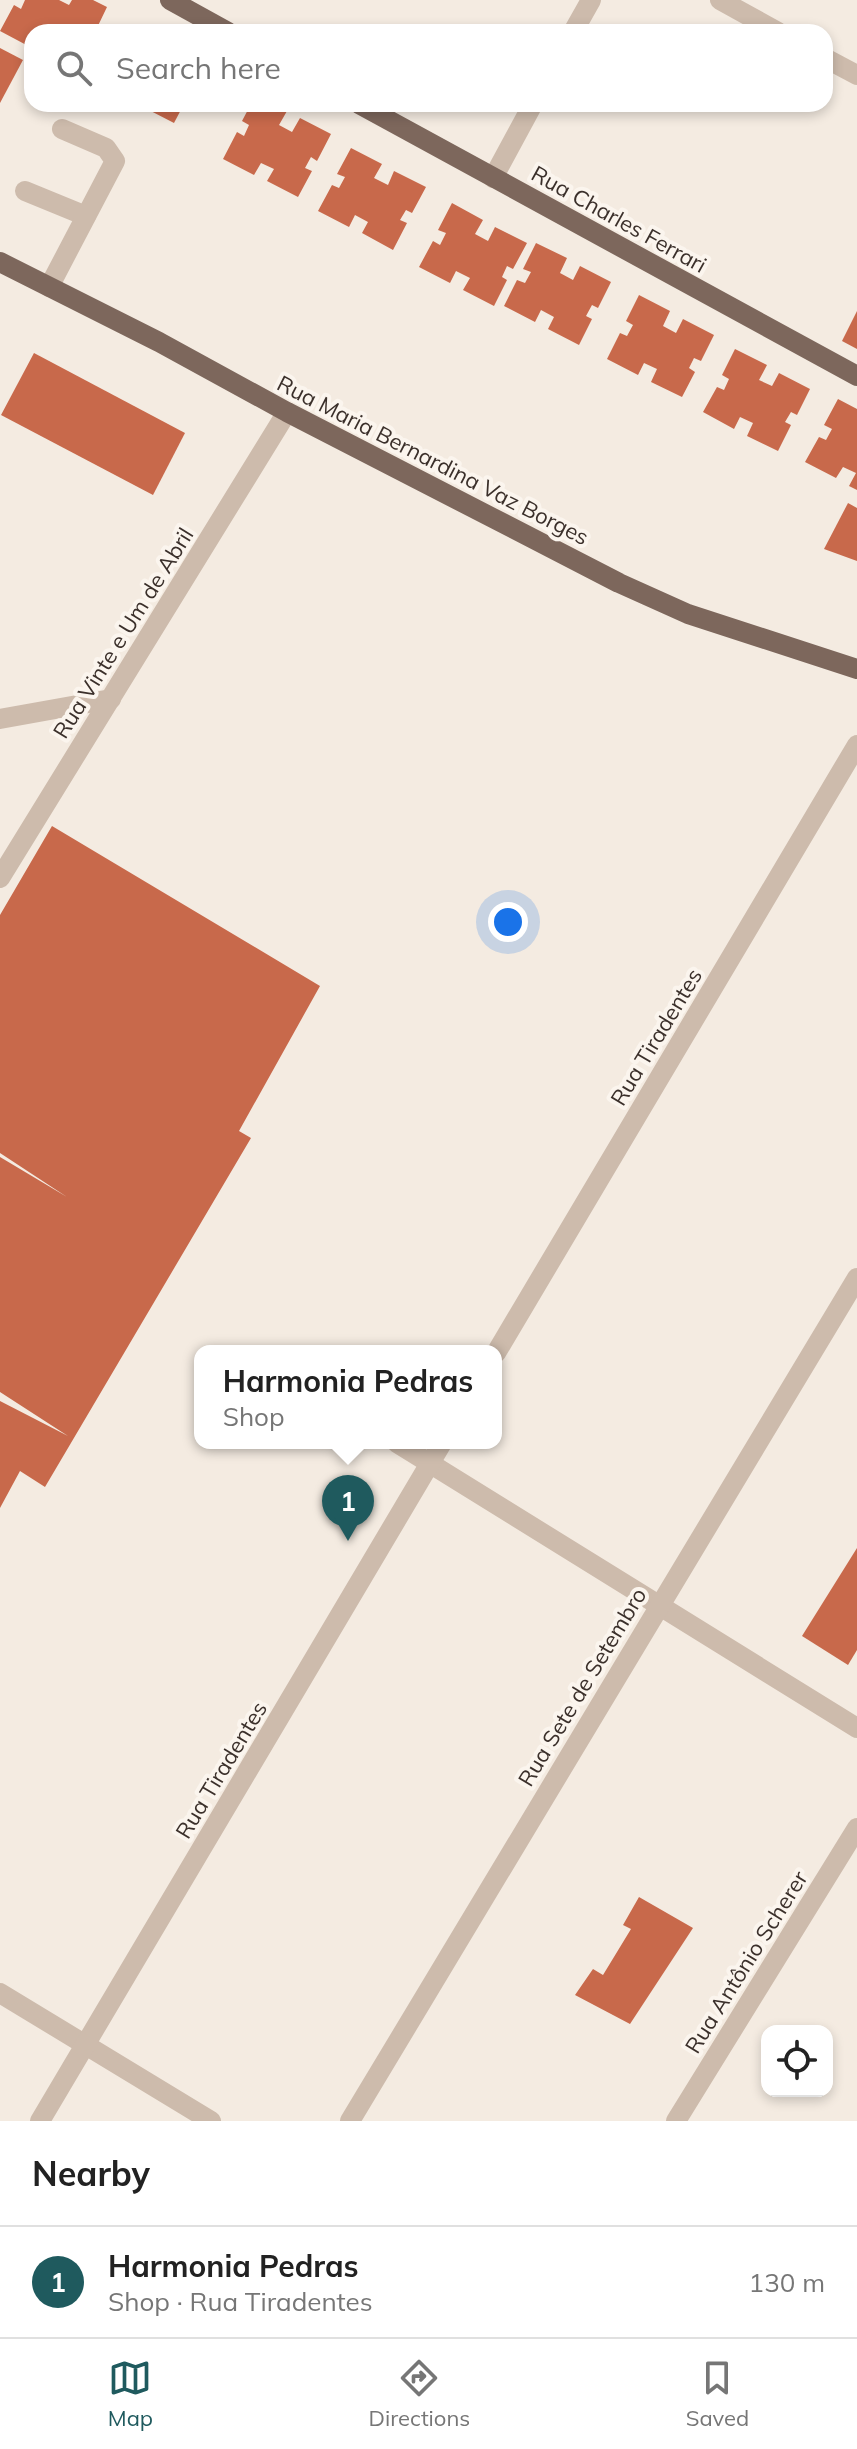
<!DOCTYPE html>
<html lang="en">
<head>
<meta charset="utf-8">
<style>
	:root { --surface:#fff; --page:#f6f6f6; --text:#222; --muted:#767676; --line:#e0e0e0; --accent:#1f5a5e }
	body { margin:0; font-family:Mulish,sans-serif; background:var(--page); color:var(--text) }
	.controls { position:absolute; right:24px; bottom:24px; display:grid; overflow:hidden; border-radius:16px; box-shadow:0 4px 12px #0003 }
	.controls button { width:72px; height:72px; display:grid; place-items:center; padding:0; border:0; border-bottom:2px solid var(--line); background:var(--surface); color:var(--text); font:40px sans-serif }
	.you { position:absolute; left:508px; top:922px; width:28px; height:28px; margin:-20px; border:6px solid #fff; border-radius:50%; background:#1a73e8; box-shadow:0 0 0 12px #1a73e833 }
	.badge { display:grid; place-items:center; width:52px; height:52px; border-radius:50%; background:var(--accent); color:#fff; font-size:26px; font-weight:700 }
	.pin { position:absolute; translate:-50% -66px; filter:drop-shadow(0 2px 4px #0008) }
	.pin::after { content:''; position:absolute; top:42px; width:28px; height:24px; background:inherit; clip-path:polygon(0 0,100% 0,50% 100%) }
	.popup { position:absolute; left:194px; top:1345px; width:308px; height:104px; box-sizing:border-box; display:grid; place-content:center; border-radius:16px; background:var(--surface); filter:drop-shadow(0 2px 6px #0005); font-size:26px; white-space:nowrap; color:var(--muted) }
	.popup b { font-size:30px; color:var(--text) }
	.popup::after { content:''; position:absolute; left:50%; top:100%; margin-left:-16px; border:16px solid transparent; border-top-color:var(--surface) }
	.list { margin:0; padding:0; list-style:none }
	h2 { display:flex; justify-content:space-between; align-items:center; height:104px; margin:0; padding:0 32px; font-size:34px }
	h2 small { font-size:26px; font-weight:400; color:var(--muted) }
	.list li { display:grid; grid-template-columns:52px 1fr auto; gap:24px; align-items:center; box-sizing:border-box; height:112px; padding:0 32px; border-top:2px solid var(--line) }
	.list b { display:block; font-size:30px; white-space:nowrap }
	.list p { margin:0; font-size:26px; white-space:nowrap; color:var(--muted) }
	.list em { font-size:26px; font-style:normal; color:var(--muted) }
	.icon { flex:none; width:44px; height:44px; fill:none; stroke:currentColor; stroke-width:2; stroke-linecap:round; stroke-linejoin:round }
	.map { position:relative; flex:none; width:857px; height:2121px; overflow:hidden }
	.search { position:absolute; background:var(--surface); box-shadow:0 4px 12px #0003; left:24px; right:24px; top:24px; height:88px; display:flex; align-items:center; gap:20px; box-sizing:border-box; padding:0 28px; border-radius:24px; color:var(--muted); font-size:30px }
	.sheet { height:216px; background:var(--surface) }
	nav { display:flex; justify-content:space-around; align-items:center; box-sizing:border-box; height:112px; border-top:2px solid var(--line); background:var(--surface); font-size:22px; color:var(--muted) }
	nav a { display:grid; justify-items:center; gap:4px }
	nav .on { color:var(--accent) }
	.map>svg:first-child { display:block }
</style>
</head>
<body>
<div class="map">
<svg width="857" height="2121" viewBox="0 0 857 2121">
	<rect width="100%" height="100%" fill="#f4ebe1"/>
	<!-- building -->
	<g fill="#c8694b">
		<polygon points="25,0 59,0 69,5 72,0 93,0 107,7 95,32 32,32 32,48 0,31 14,5 21,9"/>
		<polygon points="0,48 23,60 0,103"/>
		<polygon points="144,104 184,104 174,123 143,107"/>
		<polygon points="251,104 273,104 287,111 279,125 292,132 300,118 331,134 317,161 311,157 305,168 312,171 298,197 267,181 274,169 261,163 254,175 223,159 237,132 244,136 249,125 242,121"/>
		<polygon points="351,148 382,164 374,178 388,185 394,171 426,187 412,213 406,210 400,220 407,223 393,250 362,233 368,222 355,215 349,227 318,211 332,185 339,188 345,177 337,174"/>
		<polygon points="452,203 483,220 475,234 488,241 495,227 527,243 513,269 507,266 502,277 507,280 494,306 463,290 470,278 456,271 450,283 419,267 433,241 440,245 446,233 438,230"/>
		<polygon points="536,243 567,258 560,273 573,280 580,266 611,282 598,308 592,305 586,316 592,319 579,345 548,329 554,317 541,310 535,322 504,306 517,280 525,283 531,272 523,269"/>
		<polygon points="639,295 670,311 663,326 676,333 683,319 714,335 701,361 694,358 689,368 695,372 682,397 651,382 657,369 644,363 638,375 607,359 620,333 627,336 633,325 626,321"/>
		<polygon points="857,311 857,349 842,341"/>
		<polygon points="735,349 767,365 759,380 772,386 779,373 810,389 797,415 791,412 785,422 791,425 778,451 747,436 753,423 740,417 734,429 703,412 717,387 724,390 729,379 722,375"/>
		<polygon points="34,353 185,433 153,495 1,415"/>
		<polygon points="838,399 857,409 857,490 849,486 856,473 843,467 836,478 805,462 819,437 826,440 832,429 824,425"/>
		<polygon points="848,503 857,508 857,561 824,549"/>
		<polygon points="52,826 320,986 239,1131 251,1138 45,1487 20,1471 0,1508 0,1401 68,1436 0,1392 0,1157 67,1197 0,1153 0,915"/>
		<polygon points="857,1548 857,1650 848,1665 802,1636"/>
		<polygon points="639,1897 693,1928 630,2024 575,1995 593,1969 603,1975 631,1929 623,1925"/>
	</g>
	<g fill="none" stroke-linecap="round" stroke-linejoin="round">
		<!-- minor -->
		<g stroke="#cdbbac" stroke-width="20">
			<polyline points="720,0 778,32"/>
			<polyline points="573,32 591,0"/>
			<polyline points="825,58 857,75"/>
			<polyline points="493,178 533,104"/>
			<polyline points="25,191 86,216"/>
			<polyline points="49,287 115,161 106,148 62,129"/>
			<polyline points="0,719 111,699"/>
			<polyline points="0,878 287,412"/>
			<polyline points="496,1353 857,745"/>
			<polyline points="397,1443 857,1728"/>
			<polyline points="0,1993 211,2121"/>
			<polyline points="40,2121 442,1443"/>
			<polyline points="350,2121 857,1278"/>
			<polyline points="676,2121 857,1828"/>
		</g>
		<!-- major -->
		<g stroke="#7d675c" stroke-width="20">
			<polyline points="170,0 228,32"/>
			<polyline points="359,104 857,376"/>
			<polyline points="0,262 159,342 287,412 619,583 688,614 857,669"/>
		</g>
	</g>
	<g text-anchor="middle" stroke-width="8" stroke-linejoin="round" paint-order="stroke">
		<!-- street labels -->
		<g font-size="22" fill="#3b302b" stroke="#fbf5ee">
			<text transform="translate(619 219) rotate(29)" y="8">Rua Charles Ferrari</text>
			<text transform="translate(433 460) rotate(27)" y="8">Rua Maria Bernardina Vaz Borges</text>
			<text transform="translate(123 633) rotate(-58)" y="8">Rua Vinte e Um de Abril</text>
			<text transform="translate(656 1037) rotate(-59)" y="8">Rua Tiradentes</text>
			<text transform="translate(582 1687) rotate(-59)" y="8">Rua Sete de Setembro</text>
			<text transform="translate(221 1770) rotate(-59)" y="8">Rua Tiradentes</text>
			<text transform="translate(746 1962) rotate(-58)" y="8">Rua Antônio Scherer</text>
		</g>
	</g>
</svg>
<div class="controls">
<button><svg class="icon" aria-label="locate" viewBox="0 0 24 24"><circle cx="12" cy="12" r="6"/><path d="M12 2v4M12 18v4M2 12h4M18 12h4"/></svg></button>
</div>
<div class="you"></div>
<div class="pin badge" style="left:348px;top:1541px">1</div>
<div class="popup"><b>Harmonia Pedras</b>Shop</div>
<div class="search"><svg class="icon" aria-label="search" viewBox="0 0 24 24"><circle cx="10" cy="10" r="6"/><path d="M15 15l6 6"/></svg>Search here</div>
</div>
<section class="sheet">
<h2>Nearby<small></small></h2>
<ul class="list">
<li><span class="badge">1</span><div><b>Harmonia Pedras</b><p>Shop · Rua Tiradentes</p></div><em>130 m</em></li>
</ul>
</section>
<nav>
<a class="on"><svg class="icon" aria-label="map" viewBox="0 0 24 24"><path d="M3 6l6-2 6 2 6-2v14l-6 2-6-2-6 2zM9 4v14M15 6v14"/></svg>Map</a>
<a><svg class="icon" aria-label="directions" viewBox="0 0 24 24"><path d="M12 3l9 9-9 9-9-9zM9 14v-3h6M13 9l2 2-2 2"/></svg>Directions</a>
<a><svg class="icon" aria-label="saved" viewBox="0 0 24 24"><path d="M7 4h10v16l-5-4-5 4z"/></svg>Saved</a>
</nav>
</body>
</html>
